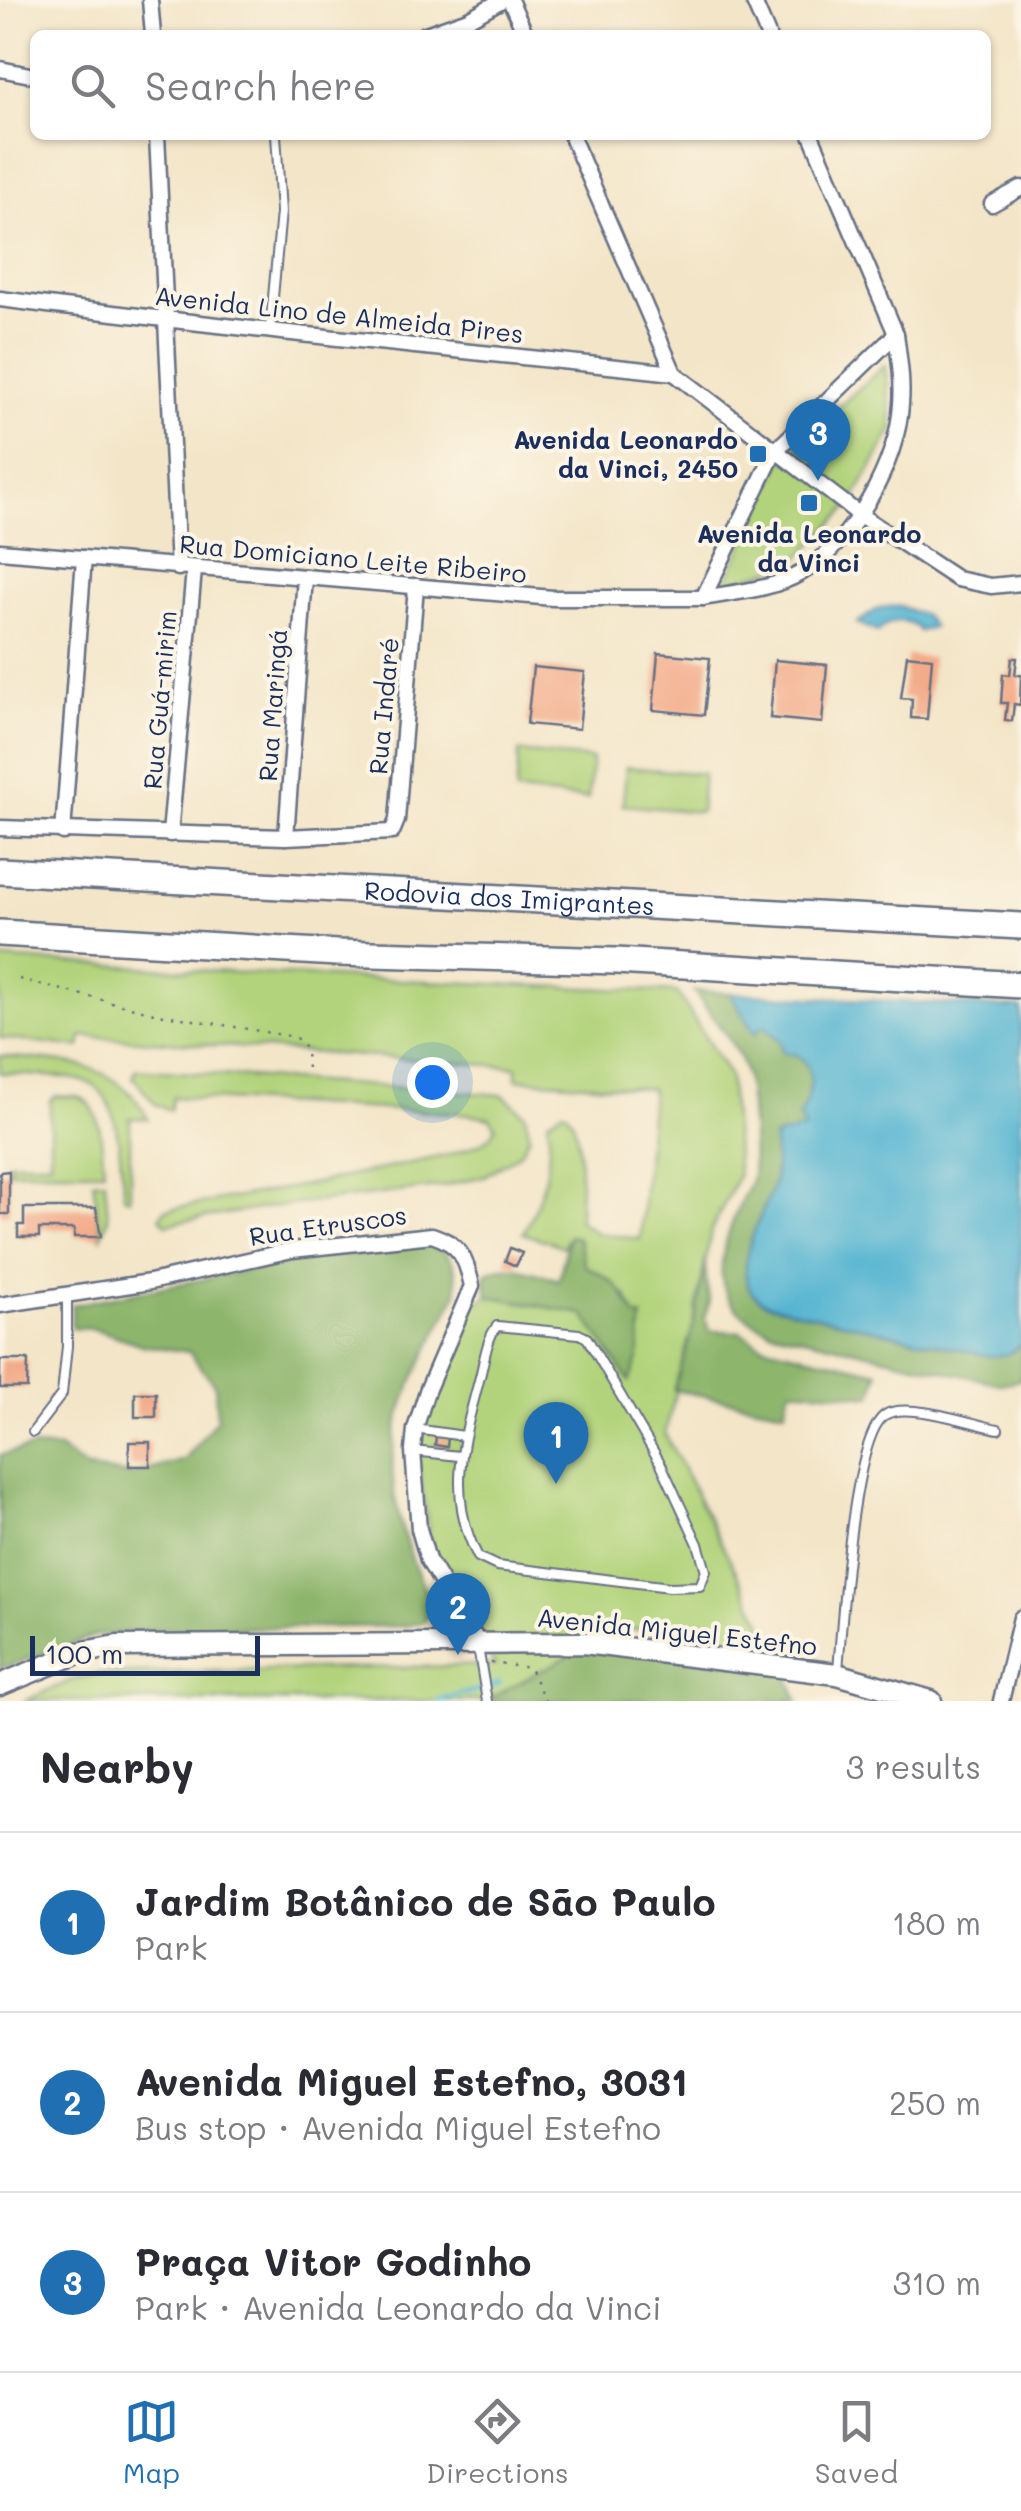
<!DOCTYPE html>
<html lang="en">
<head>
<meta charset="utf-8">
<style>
	:root { --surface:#fff; --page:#f7f7f7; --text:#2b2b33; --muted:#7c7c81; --line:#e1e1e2; --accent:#1f6fb2 }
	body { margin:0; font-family:Mali,sans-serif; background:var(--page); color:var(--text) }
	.scale { position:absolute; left:30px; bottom:25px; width:230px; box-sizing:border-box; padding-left:10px; border:5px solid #1b2f5e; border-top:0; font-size:28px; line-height:35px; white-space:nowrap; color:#1b2f5e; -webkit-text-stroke:8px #fcf5e5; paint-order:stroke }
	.you { position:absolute; left:432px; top:1082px; width:35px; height:35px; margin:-25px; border:8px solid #fff; border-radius:50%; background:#1a73e8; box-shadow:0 0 0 15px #1a73e833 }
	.badge { display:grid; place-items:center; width:65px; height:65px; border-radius:50%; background:var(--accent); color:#fff; font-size:32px; font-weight:700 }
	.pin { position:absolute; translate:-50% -82px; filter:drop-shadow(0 2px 5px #0008) }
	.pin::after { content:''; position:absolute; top:52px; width:35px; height:30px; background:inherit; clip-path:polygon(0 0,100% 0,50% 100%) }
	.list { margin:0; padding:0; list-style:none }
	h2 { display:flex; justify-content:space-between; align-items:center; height:130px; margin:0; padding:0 40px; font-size:42px }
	h2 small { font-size:32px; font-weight:400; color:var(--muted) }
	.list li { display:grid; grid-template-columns:65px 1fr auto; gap:30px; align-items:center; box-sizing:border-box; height:180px; padding:0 40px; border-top:2px solid var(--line) }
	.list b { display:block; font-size:38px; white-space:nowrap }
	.list p { margin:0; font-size:32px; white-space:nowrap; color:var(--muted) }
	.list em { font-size:32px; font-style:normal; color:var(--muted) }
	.icon { flex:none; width:55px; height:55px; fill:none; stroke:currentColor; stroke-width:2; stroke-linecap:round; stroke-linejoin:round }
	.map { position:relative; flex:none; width:1021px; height:1701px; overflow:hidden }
	.search { position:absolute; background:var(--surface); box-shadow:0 2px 8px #0004; left:30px; right:30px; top:30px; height:110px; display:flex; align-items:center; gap:25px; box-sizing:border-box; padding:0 35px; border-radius:15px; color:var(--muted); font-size:38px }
	.sheet { height:670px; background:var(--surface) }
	nav { display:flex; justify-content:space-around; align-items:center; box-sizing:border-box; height:140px; border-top:2px solid var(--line); background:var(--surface); font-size:28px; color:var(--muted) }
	nav a { display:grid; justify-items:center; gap:5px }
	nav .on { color:var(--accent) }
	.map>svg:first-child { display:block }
</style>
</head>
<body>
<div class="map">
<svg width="1021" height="1701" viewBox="0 0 1021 1701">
	<rect width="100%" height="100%" fill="#fcf5e5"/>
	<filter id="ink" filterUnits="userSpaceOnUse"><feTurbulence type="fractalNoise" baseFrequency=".01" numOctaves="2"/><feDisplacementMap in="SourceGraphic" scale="20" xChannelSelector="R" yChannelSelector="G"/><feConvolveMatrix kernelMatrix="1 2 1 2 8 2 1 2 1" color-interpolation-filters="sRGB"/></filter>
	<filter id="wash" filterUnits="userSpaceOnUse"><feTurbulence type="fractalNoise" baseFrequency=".0048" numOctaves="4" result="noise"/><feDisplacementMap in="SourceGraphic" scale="40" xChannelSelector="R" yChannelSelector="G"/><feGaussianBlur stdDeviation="2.25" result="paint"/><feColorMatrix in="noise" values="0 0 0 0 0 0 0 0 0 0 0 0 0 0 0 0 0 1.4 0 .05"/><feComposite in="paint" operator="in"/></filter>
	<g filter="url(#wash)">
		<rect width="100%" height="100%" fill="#f3e5c8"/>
		<!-- green -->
		<g fill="#b2d37c" stroke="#66816d" stroke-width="2.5">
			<polygon points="885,365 893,429 850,506 794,563 725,584 783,457"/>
			<polygon points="519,752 592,759 588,799 516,792"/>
			<polygon points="626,767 703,774 700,812 623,805"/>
			<path d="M0,959L262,974L677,992L729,1075L738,1175L711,1231L693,1326L665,1434L778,1653L619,1627L658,1701H24L72,1680L98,1674L495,1665L433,1558L417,1459L424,1419L468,1308L488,1296L583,1314L629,1380L639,1318L634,1315L627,1296L585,1266L578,1238L566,1240L564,1247L523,1233C542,1199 553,1158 548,1120L564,1110C586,1124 579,1196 579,1221L597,1233L640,1239L652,1089L517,1079V1067L82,1036L80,1047L0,1038Z"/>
			<path d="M0,1056C58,1062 118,1058 148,1119L130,1118V1199L124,1196C120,1165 122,1093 86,1082C60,1074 27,1076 0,1073Z"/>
			<polygon points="136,1069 503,1095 525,1114 530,1135 519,1154 484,1176 445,1186 265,1208 166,1224 160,1217 165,1210 311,1184 453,1154 479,1144 491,1136 496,1127 490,1118 470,1114 173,1097 170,1111 155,1104 133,1077"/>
			<path d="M56,1096C64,1097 73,1096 80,1098C104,1106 101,1151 104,1171H9V1162H50V1101Z"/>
			<polygon points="105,1180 108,1219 101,1237 93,1181"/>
		</g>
		<!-- forest -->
		<g fill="#8db56c" stroke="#547265" stroke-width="2.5">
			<path d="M694,991L730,993L755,1034L762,1026H767L769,1032L780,1039L784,1053C818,1053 815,1094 799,1115L804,1129L774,1138C775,1156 778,1174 771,1192C758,1224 719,1289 773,1306L989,1356L1017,1348L1021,1342V1380L1000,1384L770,1330C704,1303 718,1257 740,1203C744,1194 751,1185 752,1175C754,1156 750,1087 744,1068C737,1044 708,1013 694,991Z"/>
			<path d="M569,1236L578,1238L585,1266C616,1281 620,1287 636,1317H642L638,1360L629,1381L583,1314L488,1296L485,1275C506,1259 536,1274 559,1280Z"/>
			<path d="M429,1244C454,1252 457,1268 457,1293C436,1337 401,1393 394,1441C386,1495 408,1556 432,1604L424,1622L405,1626L159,1629L94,1636L0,1669V1455L35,1447L59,1449L87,1469L133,1475L185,1460L217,1419L215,1386L189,1352L142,1345L95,1329L72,1328V1305L299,1260Z"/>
			<polygon points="706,1259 706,1281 710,1301 704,1318 710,1331 740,1332 762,1345 878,1372 872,1396 790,1389 785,1411 674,1390 693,1326"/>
			<polygon points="587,1646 785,1668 798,1701 485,1701"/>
		</g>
		<!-- water -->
		<g fill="#52b4d1" stroke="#367298" stroke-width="2.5">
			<path d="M899,606L924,615L933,627L919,631C908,616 889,620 878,632L857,623L879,608Z"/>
			<path d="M730,993L1021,1008V1342C1013,1355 1003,1356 989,1356L773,1306C719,1289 759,1224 771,1191C778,1174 774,1156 774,1137L804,1129L799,1115C815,1094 818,1052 783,1053L780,1039L769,1032L767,1026H762L755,1034Z"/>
		</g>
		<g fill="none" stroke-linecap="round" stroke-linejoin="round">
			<!-- stream -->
			<path stroke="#52b4d1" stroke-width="5" d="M439,1701C459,1692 479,1693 499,1683"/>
		</g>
		<g id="blocks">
			<!-- building -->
			<g fill="#f3ac8a">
				<polygon points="658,653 710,658 704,715 653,710"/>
				<polygon points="907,655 932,658 927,719 911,718 912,699 901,698"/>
				<polygon points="1012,658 1017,658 1015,675 1021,675 1020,705 1014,704 1012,721 1005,720 1007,703 1001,703 1003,674 1010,675"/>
				<polygon points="775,660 827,665 822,723 770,718"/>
				<polygon points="533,667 585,672 579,729 527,724"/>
				<polygon points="9,1171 9,1214 0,1214 0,1172"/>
				<polygon points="24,1208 96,1208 101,1237 74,1237 74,1229 39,1229 39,1237 18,1237 18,1225 24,1225"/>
				<polygon points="510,1248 522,1253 516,1266 505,1261"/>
				<polygon points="0,1360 28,1360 27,1388 0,1388"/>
				<rect x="135" y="1393" width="21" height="24"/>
				<polygon points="436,1436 448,1438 447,1447 435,1445"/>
				<rect x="129" y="1442" width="21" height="24"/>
			</g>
		</g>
	</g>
	<g filter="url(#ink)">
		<use href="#blocks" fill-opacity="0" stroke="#676f83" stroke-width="2.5"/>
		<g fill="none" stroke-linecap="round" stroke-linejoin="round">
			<!-- service casing -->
			<g stroke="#676f83" stroke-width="12">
				<g id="service">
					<polyline points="270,329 281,212 276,135"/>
					<path d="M497,1326L579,1334L587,1338L661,1464L698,1544L706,1571L700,1586L670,1587L497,1566L478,1557C446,1496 463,1440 480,1377C484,1361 487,1338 497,1326Z"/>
					<polyline points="415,1429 464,1436"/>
					<polyline points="33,1432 62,1394 67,1346 67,1294"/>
					<polyline points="413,1451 459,1456"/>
					<polyline points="478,1647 487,1701"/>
					<path d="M838,1670C842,1626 852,1437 885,1415C906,1401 973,1424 998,1429"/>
				</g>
			</g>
			<!-- minor casing -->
			<g stroke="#676f83" stroke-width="19">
				<g id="minor">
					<polyline points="150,0 153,35"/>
					<polyline points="510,0 526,35"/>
					<polyline points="753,0 768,35"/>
					<polyline points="423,35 468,19 502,0"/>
					<polyline points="0,69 35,76"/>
					<polyline points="157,135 178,568"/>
					<polyline points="571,135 674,373 860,515 957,579 991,586 1021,583"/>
					<polyline points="811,135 896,334"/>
					<polyline points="992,204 1021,188"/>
					<path d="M0,299C224,328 449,349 674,373"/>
					<path d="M896,334C899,357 903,381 901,404C898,463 852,544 801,573C772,590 734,592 703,598L775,451Z"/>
					<polyline points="0,551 553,598 703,598"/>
					<polyline points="0,828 286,837 392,832 397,820 416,586"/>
					<polyline points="63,832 84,558"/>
					<polyline points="170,834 194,570"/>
					<polyline points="286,837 305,577"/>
					<path d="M0,1305L150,1282L292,1250L432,1235C460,1244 466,1258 472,1286L427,1391L415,1429L413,1451L419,1529L428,1560L478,1642"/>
					<polyline points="1001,1701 1021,1618"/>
				</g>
			</g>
			<!-- secondary casing -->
			<g stroke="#676f83" stroke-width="25">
				<polyline id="secondary" points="0,1685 78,1653 117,1646 584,1643 837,1674 931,1701"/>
			</g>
			<!-- motorway casing -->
			<g stroke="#676f83" stroke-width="30">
				<g id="motorway">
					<path id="s1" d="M0,871L1021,926"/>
					<polyline points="0,933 337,953 616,961 1021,985"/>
				</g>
			</g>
			<!-- path -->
			<g stroke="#676f83" stroke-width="2.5" stroke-dasharray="2.5 8" stroke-linecap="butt">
				<polyline points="19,979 158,1014 295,1037 306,1049 307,1072"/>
				<polyline points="491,1663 530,1668 545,1701"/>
			</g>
			<!-- service -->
			<use href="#service" stroke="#fff" stroke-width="8"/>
			<!-- minor -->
			<use href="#minor" stroke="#fff" stroke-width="14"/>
			<!-- secondary -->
			<use href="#secondary" stroke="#fff" stroke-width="20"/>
			<!-- motorway -->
			<use href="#motorway" stroke="#fff" stroke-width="25"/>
		</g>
	</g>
	<!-- markers -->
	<g fill="#1f6fb2" stroke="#fcf5e5" stroke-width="4">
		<rect x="748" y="444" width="20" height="20" rx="5"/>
		<rect x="799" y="493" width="20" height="20" rx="5"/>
	</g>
	<g text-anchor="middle" stroke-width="8" stroke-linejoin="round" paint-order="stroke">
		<!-- street labels -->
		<g font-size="25" fill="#1b2f5e" stroke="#fcf5e5">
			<text transform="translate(339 315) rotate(6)" y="9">Avenida Lino de Almeida Pires</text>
			<text transform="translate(353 559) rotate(5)" y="9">Rua Domiciano Leite Ribeiro</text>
			<text transform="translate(160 700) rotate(-85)" y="9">Rua Guá-mirim</text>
			<text transform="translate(273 705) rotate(-86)" y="9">Rua Maringá</text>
			<text transform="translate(384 706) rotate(-85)" y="9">Rua Indaré</text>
			<text dy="9" stroke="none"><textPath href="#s1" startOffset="510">Rodovia dos Imigrantes</textPath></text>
			<text transform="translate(328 1226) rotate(-8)" y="9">Rua Etruscos</text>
			<text transform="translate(677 1632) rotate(6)" y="9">Avenida Miguel Estefno</text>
		</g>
		<!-- poi labels -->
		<g font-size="25" font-weight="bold" fill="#1b2f5e" stroke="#fcf5e5" text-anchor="end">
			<text x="738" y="449">Avenida Leonardo<tspan x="738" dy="29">da Vinci, 2450</tspan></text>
			<text x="809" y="543" text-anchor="middle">Avenida Leonardo<tspan x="809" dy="29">da Vinci</tspan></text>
		</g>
	</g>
</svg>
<div class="scale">100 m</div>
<div class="you"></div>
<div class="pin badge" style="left:556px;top:1484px">1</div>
<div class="pin badge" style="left:458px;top:1655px">2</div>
<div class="pin badge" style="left:818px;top:481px">3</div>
<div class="search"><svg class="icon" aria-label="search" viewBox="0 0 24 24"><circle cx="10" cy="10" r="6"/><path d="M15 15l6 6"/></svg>Search here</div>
</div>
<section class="sheet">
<h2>Nearby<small>3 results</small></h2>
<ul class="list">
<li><span class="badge">1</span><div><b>Jardim Botânico de São Paulo</b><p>Park</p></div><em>180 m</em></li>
<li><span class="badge">2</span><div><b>Avenida Miguel Estefno, 3031</b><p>Bus stop · Avenida Miguel Estefno</p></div><em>250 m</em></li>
<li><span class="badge">3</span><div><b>Praça Vitor Godinho</b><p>Park · Avenida Leonardo da Vinci</p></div><em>310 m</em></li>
</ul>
</section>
<nav>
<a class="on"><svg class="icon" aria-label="map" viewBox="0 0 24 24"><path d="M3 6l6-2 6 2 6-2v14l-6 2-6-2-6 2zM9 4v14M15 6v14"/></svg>Map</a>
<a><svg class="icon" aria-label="directions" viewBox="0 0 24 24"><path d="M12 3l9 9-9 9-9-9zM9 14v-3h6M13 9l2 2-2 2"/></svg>Directions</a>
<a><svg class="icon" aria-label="saved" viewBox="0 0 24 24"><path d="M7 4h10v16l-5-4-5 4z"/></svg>Saved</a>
</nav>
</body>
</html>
